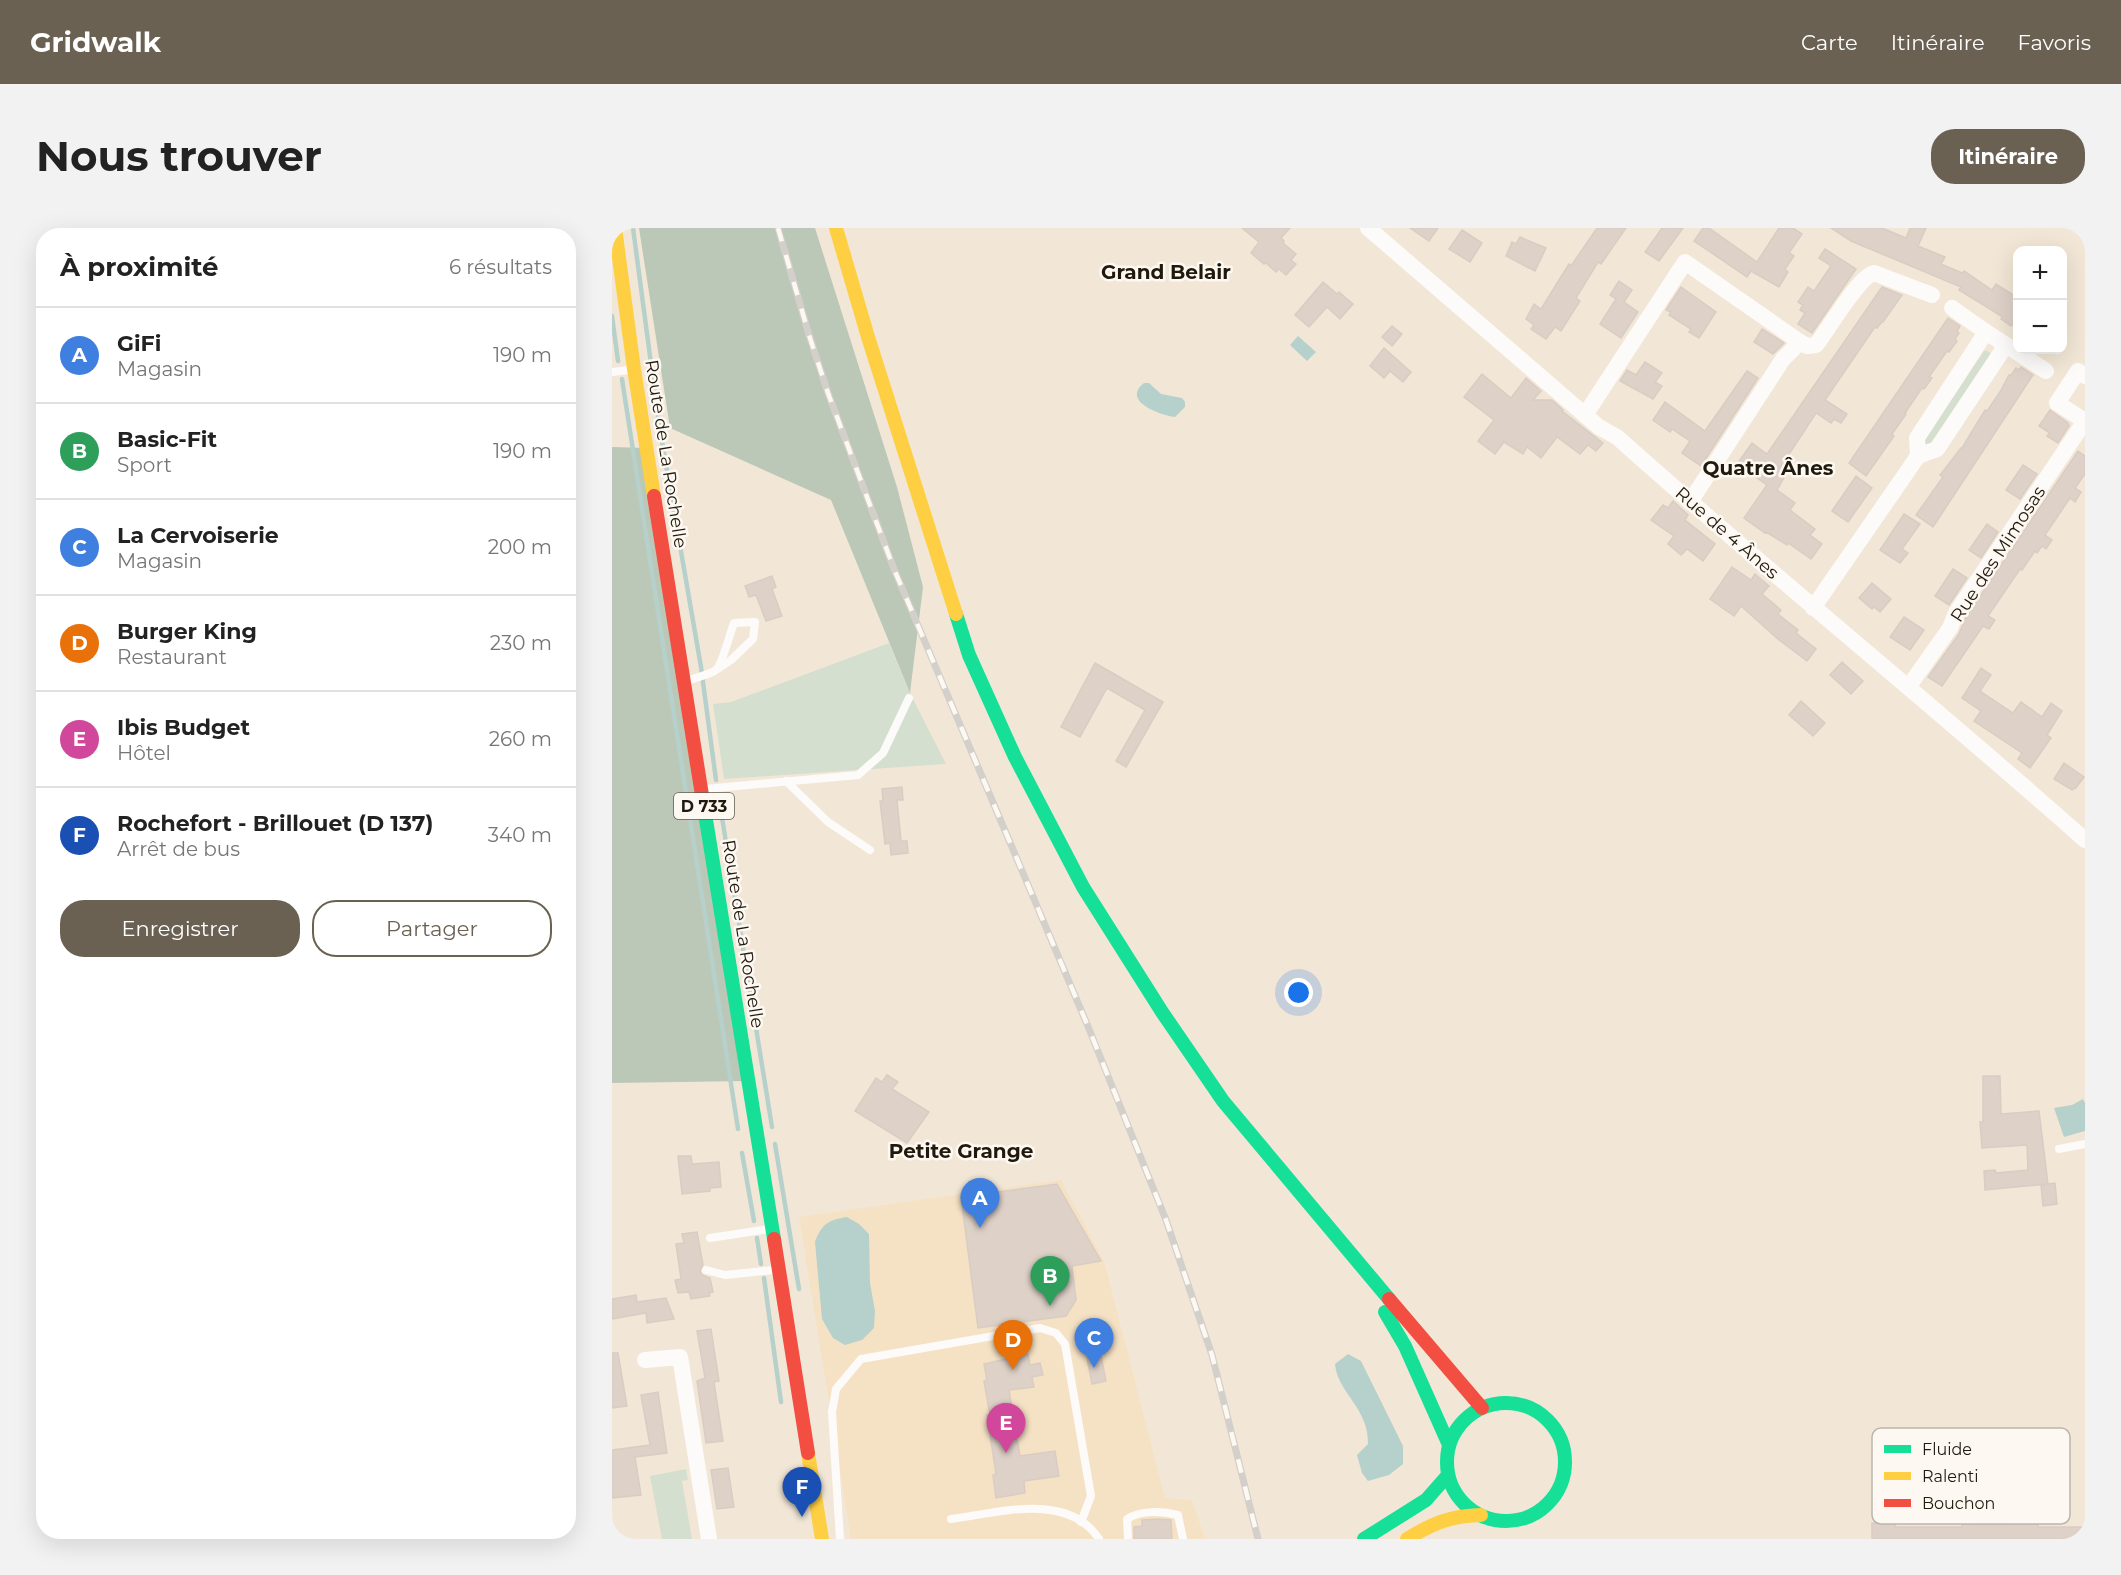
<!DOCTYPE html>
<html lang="fr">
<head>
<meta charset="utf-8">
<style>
	:root { --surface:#fff; --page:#f2f2f2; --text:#222; --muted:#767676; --line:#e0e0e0; --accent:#6a6153 }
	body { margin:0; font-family:Montserrat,sans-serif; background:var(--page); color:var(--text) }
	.controls { position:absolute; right:18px; top:18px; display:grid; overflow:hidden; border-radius:12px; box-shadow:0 6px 24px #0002 }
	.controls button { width:54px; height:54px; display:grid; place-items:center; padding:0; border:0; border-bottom:2px solid var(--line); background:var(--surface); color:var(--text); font:30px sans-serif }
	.you { position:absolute; left:687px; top:765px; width:21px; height:21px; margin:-15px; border:4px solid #fff; border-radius:50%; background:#1a73e8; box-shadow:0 0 0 9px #1a73e833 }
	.badge { display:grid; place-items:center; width:39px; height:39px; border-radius:50%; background:var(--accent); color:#fff; font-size:20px; font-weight:700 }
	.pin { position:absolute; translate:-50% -50px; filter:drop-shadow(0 2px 3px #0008) }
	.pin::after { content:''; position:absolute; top:32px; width:21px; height:18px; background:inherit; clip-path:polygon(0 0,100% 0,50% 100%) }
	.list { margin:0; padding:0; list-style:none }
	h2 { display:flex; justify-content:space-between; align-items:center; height:78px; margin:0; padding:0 24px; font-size:26px }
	h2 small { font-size:20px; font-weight:400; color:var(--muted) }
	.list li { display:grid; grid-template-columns:39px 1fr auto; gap:18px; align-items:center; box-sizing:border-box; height:96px; padding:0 24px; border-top:2px solid var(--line) }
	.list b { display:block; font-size:22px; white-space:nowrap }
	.list p { margin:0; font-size:20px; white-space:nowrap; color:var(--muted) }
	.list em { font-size:20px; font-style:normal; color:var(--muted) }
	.actions { display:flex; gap:12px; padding:18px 24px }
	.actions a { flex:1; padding:14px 0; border:2px solid var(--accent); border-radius:24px; text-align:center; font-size:21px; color:var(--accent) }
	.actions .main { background:var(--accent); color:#fff }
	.map { position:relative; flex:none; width:1473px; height:1311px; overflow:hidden; border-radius:24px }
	header { display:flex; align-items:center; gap:36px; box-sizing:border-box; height:84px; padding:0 30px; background:var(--accent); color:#fff }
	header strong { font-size:28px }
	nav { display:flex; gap:33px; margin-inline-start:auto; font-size:21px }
	.intro { display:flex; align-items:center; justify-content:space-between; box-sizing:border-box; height:144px; padding:0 36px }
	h1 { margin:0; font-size:42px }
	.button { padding:15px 27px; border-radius:24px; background:var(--accent); color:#fff; font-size:21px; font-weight:700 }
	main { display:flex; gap:36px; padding:0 36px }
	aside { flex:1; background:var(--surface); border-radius:24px; box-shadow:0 6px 24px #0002 }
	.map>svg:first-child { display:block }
</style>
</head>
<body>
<header>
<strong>Gridwalk</strong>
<nav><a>Carte</a><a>Itinéraire</a><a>Favoris</a></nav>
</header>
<div class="intro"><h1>Nous trouver</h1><a class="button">Itinéraire</a></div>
<main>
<aside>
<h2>À proximité<small>6 résultats</small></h2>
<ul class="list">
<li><span class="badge" style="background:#3f7fe0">A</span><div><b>GiFi</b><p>Magasin</p></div><em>190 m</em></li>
<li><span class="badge" style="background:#2e9e5b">B</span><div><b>Basic-Fit</b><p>Sport</p></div><em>190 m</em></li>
<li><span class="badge" style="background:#3f7fe0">C</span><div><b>La Cervoiserie</b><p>Magasin</p></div><em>200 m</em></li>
<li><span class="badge" style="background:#e8710a">D</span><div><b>Burger King</b><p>Restaurant</p></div><em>230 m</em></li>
<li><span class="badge" style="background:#d1479c">E</span><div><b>Ibis Budget</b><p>Hôtel</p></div><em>260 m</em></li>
<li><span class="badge" style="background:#1a4fb4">F</span><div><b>Rochefort - Brillouet (D 137)</b><p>Arrêt de bus</p></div><em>340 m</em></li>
</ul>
<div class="actions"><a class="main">Enregistrer</a><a>Partager</a></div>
</aside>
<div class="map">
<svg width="1473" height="1311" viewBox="0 0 1473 1311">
	<rect width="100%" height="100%" fill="#f2e7d6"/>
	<!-- built -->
	<polygon fill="#f5e2c5" points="449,952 492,1033 553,1270 580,1272 593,1311 239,1311 187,989"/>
	<!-- green -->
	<g fill="#d5dfcf">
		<polygon points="1372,123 1375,123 1379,126 1320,213 1318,216 1313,216 1312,213"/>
		<polygon points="277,415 298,465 334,536 112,551 101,476 119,474"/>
		<polygon points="74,1241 76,1252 70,1253 80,1311 50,1311 38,1248"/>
	</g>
	<!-- forest -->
	<g fill="#bbc8b7">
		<polygon points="27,0 203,0 285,259 311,359 298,465 219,272 58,200"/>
		<polygon points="0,219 35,220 136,853 0,855"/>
	</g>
	<!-- water -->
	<g fill="#b6d0cb">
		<polygon points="686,108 704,124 695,133 678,117"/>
		<path d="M532,155H537L549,166L570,170L573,174V179L563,189C548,187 509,173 532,155Z"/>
		<polygon points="1471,871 1473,875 1473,903 1452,909 1442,880 1460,877"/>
		<path d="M235,989L247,996L257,1006L258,1055L263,1083L262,1100L250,1112L233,1117L221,1110L210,1091L203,1014C210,995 217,992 235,989Z"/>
		<path d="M736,1126L749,1133L791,1218V1236L777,1247L756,1253L750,1245L745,1227L756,1216C757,1180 725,1164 723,1136Z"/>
	</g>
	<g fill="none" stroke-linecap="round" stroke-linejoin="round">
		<!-- stream -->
		<g stroke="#b6d0cb" stroke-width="4.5">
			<polyline points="21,0 47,196 89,439 104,552"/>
			<polyline points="0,88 6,133"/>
			<polyline points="10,151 126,901"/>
			<polyline points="107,571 160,899"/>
			<polyline points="163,916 187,1061"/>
			<polyline points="130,925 142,993"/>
			<polyline points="145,1010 149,1036"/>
			<polyline points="152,1050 169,1174"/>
		</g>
	</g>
	<!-- building -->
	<g fill="#ded1c8" stroke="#d9ccc3" stroke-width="1.5">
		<polygon points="630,0 678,0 669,10 672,13 671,15 684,26 679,32 684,36 674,47 667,41 664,44 654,35 652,36 639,25 647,14"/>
		<polygon points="798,0 826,0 817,13"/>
		<polygon points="985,0 1014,0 989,36 986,34 964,70 968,73 949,103 943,99 934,111 919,101 922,97 914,91 922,76 929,81 957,36 959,38"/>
		<polygon points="1050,0 1071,0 1047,33 1033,24"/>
		<polygon points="1091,0 1097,0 1145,34 1167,0 1181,0 1190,6 1177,25 1182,28 1173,41 1176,44 1167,59 1139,43 1135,49 1082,13"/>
		<polygon points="1219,0 1270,0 1294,10 1298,0 1314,0 1306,18 1333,29 1329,36 1350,45 1352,43 1380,62 1384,56 1406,70 1406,99 1401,96 1399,98 1389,91 1391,89 1347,62 1349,59 1239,13"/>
		<polygon points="850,2 870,15 858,34 837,21"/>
		<polygon points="908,9 934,20 923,43 894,28 900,14 904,16"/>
		<polygon points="1213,21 1244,41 1200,105 1186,96 1193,85 1188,82 1191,77 1186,74 1196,59 1202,63 1219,38 1207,30"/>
		<polygon points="1007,53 1020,62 1012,74 1026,84 1009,110 988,96 1004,71 998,67"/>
		<polygon points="711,54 725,66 727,64 741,76 728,91 715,79 697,99 683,87"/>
		<polygon points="1069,59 1104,84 1087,110 1077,104 1079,101 1057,87 1059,84 1054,82"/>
		<polygon points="1270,59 1290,67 1271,94 1270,94 1265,100 1263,99 1213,172 1235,186 1229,195 1222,191 1219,195 1204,185 1166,243 1173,248 1165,262 1183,275 1178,282 1203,301 1198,307 1210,316 1199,331 1176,315 1175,317 1154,304 1153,305 1132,290 1155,257 1125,236 1140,215 1155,226"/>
		<polygon points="1336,90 1348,98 1345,103 1347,105 1343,111 1345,113 1337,124 1335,123 1317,149 1320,150 1312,161 1310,160 1293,185 1294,186 1280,206 1282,208 1254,248 1237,235"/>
		<polygon points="780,98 790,106 780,118 770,109"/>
		<polygon points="1150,101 1172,115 1161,126 1142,114"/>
		<polygon points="772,120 799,144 791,154 778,143 772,150 758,138"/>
		<polygon points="1033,134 1050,145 1043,154 1050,158 1041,171 1008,153 1015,142 1024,147"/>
		<polygon points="1409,139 1421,147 1321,299 1304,287 1331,249 1328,247 1349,220 1350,220 1373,182 1375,183 1388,164 1397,147 1399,147 1404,140 1407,142"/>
		<polygon points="1135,143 1146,150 1089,238 1070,225 1078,213 1060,201 1058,204 1041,192 1053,174 1093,203"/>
		<polygon points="870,146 899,170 914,150 929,163 921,172 940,172 951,182 950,183 991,215 984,223 976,217 968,226 945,209 929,230 915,219 911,226 892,214 883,226 866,213 882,192 852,169"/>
		<polygon points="1438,182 1456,195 1457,198 1446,215 1435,208 1438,205 1427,198"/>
		<polygon points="1466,223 1473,228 1473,246 1463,260 1469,264 1463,274 1458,270 1433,307 1440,312 1434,321 1430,318 1425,325 1423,323 1410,342 1408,341 1376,388 1383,392 1377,401 1371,398 1330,458 1316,449 1347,406 1354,389"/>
		<polygon points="1411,237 1425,246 1408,271 1394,262"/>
		<polygon points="1244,248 1260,260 1236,294 1220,283"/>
		<polygon points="1061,273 1076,287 1073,292 1103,316 1091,333 1075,321 1069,327 1056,316 1062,308 1039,292 1051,277 1056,280"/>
		<polygon points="1292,286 1308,296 1290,321 1296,325 1288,335 1268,322"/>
		<polygon points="1375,296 1386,304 1369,330 1357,322"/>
		<polygon points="1120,339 1139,352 1143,346 1157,358 1150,366 1169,382 1166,386 1186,402 1184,405 1204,421 1195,433 1167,412 1129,378 1122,388 1098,371"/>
		<polygon points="1341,341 1355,350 1337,377 1323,368"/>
		<polygon points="160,348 164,359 160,361 170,388 154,393 144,367 137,369 133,358"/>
		<polygon points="1260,355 1279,371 1268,384 1262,379 1260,381 1247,370"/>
		<polygon points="1292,389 1312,402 1298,422 1278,409"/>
		<polygon points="1230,434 1251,453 1239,466 1218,447"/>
		<polygon points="483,435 551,474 514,539 504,533 533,482 495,460 468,509 449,499"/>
		<polygon points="1369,440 1379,447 1368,463 1401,485 1409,474 1430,489 1439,475 1450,483 1435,507 1439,510 1418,540 1406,531 1410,525 1362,493 1369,483 1350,470"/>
		<polygon points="1189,473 1213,495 1201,508 1177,487"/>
		<polygon points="1452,535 1472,549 1464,560 1460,562 1442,551"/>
		<polygon points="290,559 291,572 285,572 289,613 295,613 296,625 279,627 278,615 273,616 268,573 271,573 270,561"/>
		<polygon points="275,847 286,854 280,861 317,884 295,915 243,883 264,850 270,854"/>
		<polygon points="1371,848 1388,848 1389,886 1427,883 1436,956 1373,962 1372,943 1383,942 1384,945 1416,942 1415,917 1370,920 1368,894 1371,894"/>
		<polygon points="66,928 79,928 80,936 107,934 109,959 98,960 98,963 70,966"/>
		<polygon points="1443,955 1445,976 1431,978 1429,957"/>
		<polygon points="445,956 489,1033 460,1038 464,1072 454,1088 366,1100 349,969"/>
		<polygon points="85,1004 91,1037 88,1043 90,1047 98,1050 101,1064 97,1065 98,1068 79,1071 77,1064 66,1065 63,1052 69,1051 64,1016 72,1015 70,1006"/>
		<polygon points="24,1067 25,1074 54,1070 62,1091 35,1095 34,1085 0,1091 0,1071"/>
		<polygon points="99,1101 107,1153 102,1154 111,1213 94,1215 85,1153 93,1150 85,1103"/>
		<polygon points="487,1117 494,1153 480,1156 473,1120"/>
		<polygon points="0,1125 6,1125 15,1178 0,1180"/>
		<polygon points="416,1126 418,1137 428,1135 431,1147 420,1149 422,1159 397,1162 408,1228 443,1223 447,1248 412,1253 413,1265 384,1270 381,1247 384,1246 375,1187 378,1187 372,1153 375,1152 372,1136"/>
		<polygon points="46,1164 55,1225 23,1229 29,1267 0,1270 0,1222 38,1217 29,1167"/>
		<polygon points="116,1240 122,1279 105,1281 99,1242"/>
		<polygon points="546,1291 559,1292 560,1311 522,1311 522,1299 530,1298 530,1292"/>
		<polygon points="1350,1293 1367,1293 1367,1296 1384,1296 1426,1294 1426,1299 1473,1299 1473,1311 1260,1311 1260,1295 1284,1295 1283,1299 1350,1299"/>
	</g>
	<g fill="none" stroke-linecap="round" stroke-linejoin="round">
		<!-- lane -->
		<g stroke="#fdfbf9" stroke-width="8">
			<polyline points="0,144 17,142"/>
			<path d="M76,453C84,449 97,447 104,442C110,437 118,405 122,395L143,394L141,411L119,432L104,442"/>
			<polyline points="174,553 216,594 258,622"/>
			<polyline points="93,561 246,547 271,525 297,470"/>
			<polyline points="1447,921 1473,916"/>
			<polyline points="98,1010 157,1001"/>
			<polyline points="94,1042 113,1047 162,1042"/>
			<path d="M339,1291C385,1285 456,1263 487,1311"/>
			<polyline points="228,1311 220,1184 224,1161 249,1131 428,1100 444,1105 453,1116 479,1268 469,1294"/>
			<path d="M516,1311L515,1291C529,1282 550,1283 566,1287L571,1311"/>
		</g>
		<!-- street -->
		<g stroke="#fdfbf9" stroke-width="16">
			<path d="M756,0L973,187L987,199L1005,209C1158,346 1319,475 1473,612"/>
			<polyline points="1340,80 1374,104"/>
			<polyline points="1394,117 1434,143"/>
			<polyline points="1473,148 1466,143 1445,175 1473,193"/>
			<polyline points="973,187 1073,34 1188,114"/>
			<path d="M1078,274L1171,131L1188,114L1195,118L1204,117C1217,101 1246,49 1262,45L1320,67"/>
			<polyline points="1201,380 1306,228 1325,221 1394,117 1374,104 1305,210 1306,228"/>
			<polyline points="1297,458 1338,400 1344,385 1473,193"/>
			<polyline points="33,1132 68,1129 97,1311"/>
		</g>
		<!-- fast -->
		<g stroke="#16e098" stroke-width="14">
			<polyline points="344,386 357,427 403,529 471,659 550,784 611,873 777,1071"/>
			<polyline points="90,567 162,1011"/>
			<polyline points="773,1084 793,1118 837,1217"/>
			<circle cx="894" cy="1234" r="59"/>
			<polyline points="752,1311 814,1272 836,1247"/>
		</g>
		<!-- slow -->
		<g stroke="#ffcf43" stroke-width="14">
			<polyline points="3,0 22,141 42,268"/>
			<polyline points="224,0 256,109 344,386"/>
			<polyline points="196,1225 210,1311"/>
			<path d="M795,1311C821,1295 838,1288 869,1287"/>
		</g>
		<!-- jam -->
		<g stroke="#f24e42" stroke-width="14">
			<polyline points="42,268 90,567"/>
			<polyline points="162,1011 196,1225"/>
			<polyline points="777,1071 870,1180"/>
		</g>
		<!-- rail casing -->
		<g stroke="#d3cfca" stroke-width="7">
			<polyline id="rail" points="166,0 197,107 216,165 282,341 475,796 554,992 600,1127 646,1311"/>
		</g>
		<!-- rail -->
		<use href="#rail" stroke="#fdf8f2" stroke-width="4.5" stroke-dasharray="14" stroke-linecap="butt"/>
	</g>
	<g text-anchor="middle" stroke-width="5" stroke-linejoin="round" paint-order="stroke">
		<!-- shield labels -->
		<rect fill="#fdf8f2" stroke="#625c52" stroke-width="1.5" x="62" y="565" width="60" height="26" rx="4.5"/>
		<g font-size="16" font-weight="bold" fill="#20190d">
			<text x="92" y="584">D 733</text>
		</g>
		<!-- street labels -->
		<g font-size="18" fill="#20190d" stroke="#fdf8f2">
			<text transform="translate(54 226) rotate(81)" y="6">Route de La Rochelle</text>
			<text transform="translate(1115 305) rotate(41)" y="6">Rue de 4 Ânes</text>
			<text transform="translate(1386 326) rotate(-57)" y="6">Rue des Mimosas</text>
			<text transform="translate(131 706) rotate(81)" y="6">Route de La Rochelle</text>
		</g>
		<!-- neighbourhood labels -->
		<g font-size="20" font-weight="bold" fill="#20190d" stroke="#fdf8f2">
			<text x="554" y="51">Grand Belair</text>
			<text x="1156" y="247">Quatre Ânes</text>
			<text x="349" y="930">Petite Grange</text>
		</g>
	</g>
	<!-- legend -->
	<rect x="1260" y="1200" width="198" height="96" rx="9" fill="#fdf8f2" stroke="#bbb5ad" stroke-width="1.5"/>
	<rect x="1272" y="1217" width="27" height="8" fill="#16e098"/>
	<rect x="1272" y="1244" width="27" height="8" fill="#ffcf43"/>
	<rect x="1272" y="1271" width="27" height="8" fill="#f24e42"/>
	<g font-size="16" fill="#20190d">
		<text x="1310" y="1227">Fluide</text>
		<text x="1310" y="1254">Ralenti</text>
		<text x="1310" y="1281">Bouchon</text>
	</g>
</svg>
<div class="controls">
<button>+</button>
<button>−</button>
</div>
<div class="you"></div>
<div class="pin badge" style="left:368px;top:1000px;background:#3f7fe0">A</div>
<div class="pin badge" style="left:438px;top:1078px;background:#2e9e5b">B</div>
<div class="pin badge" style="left:482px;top:1140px;background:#3f7fe0">C</div>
<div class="pin badge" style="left:401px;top:1142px;background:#e8710a">D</div>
<div class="pin badge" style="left:394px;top:1225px;background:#d1479c">E</div>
<div class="pin badge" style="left:190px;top:1289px;background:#1a4fb4">F</div>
</div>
</main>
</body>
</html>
